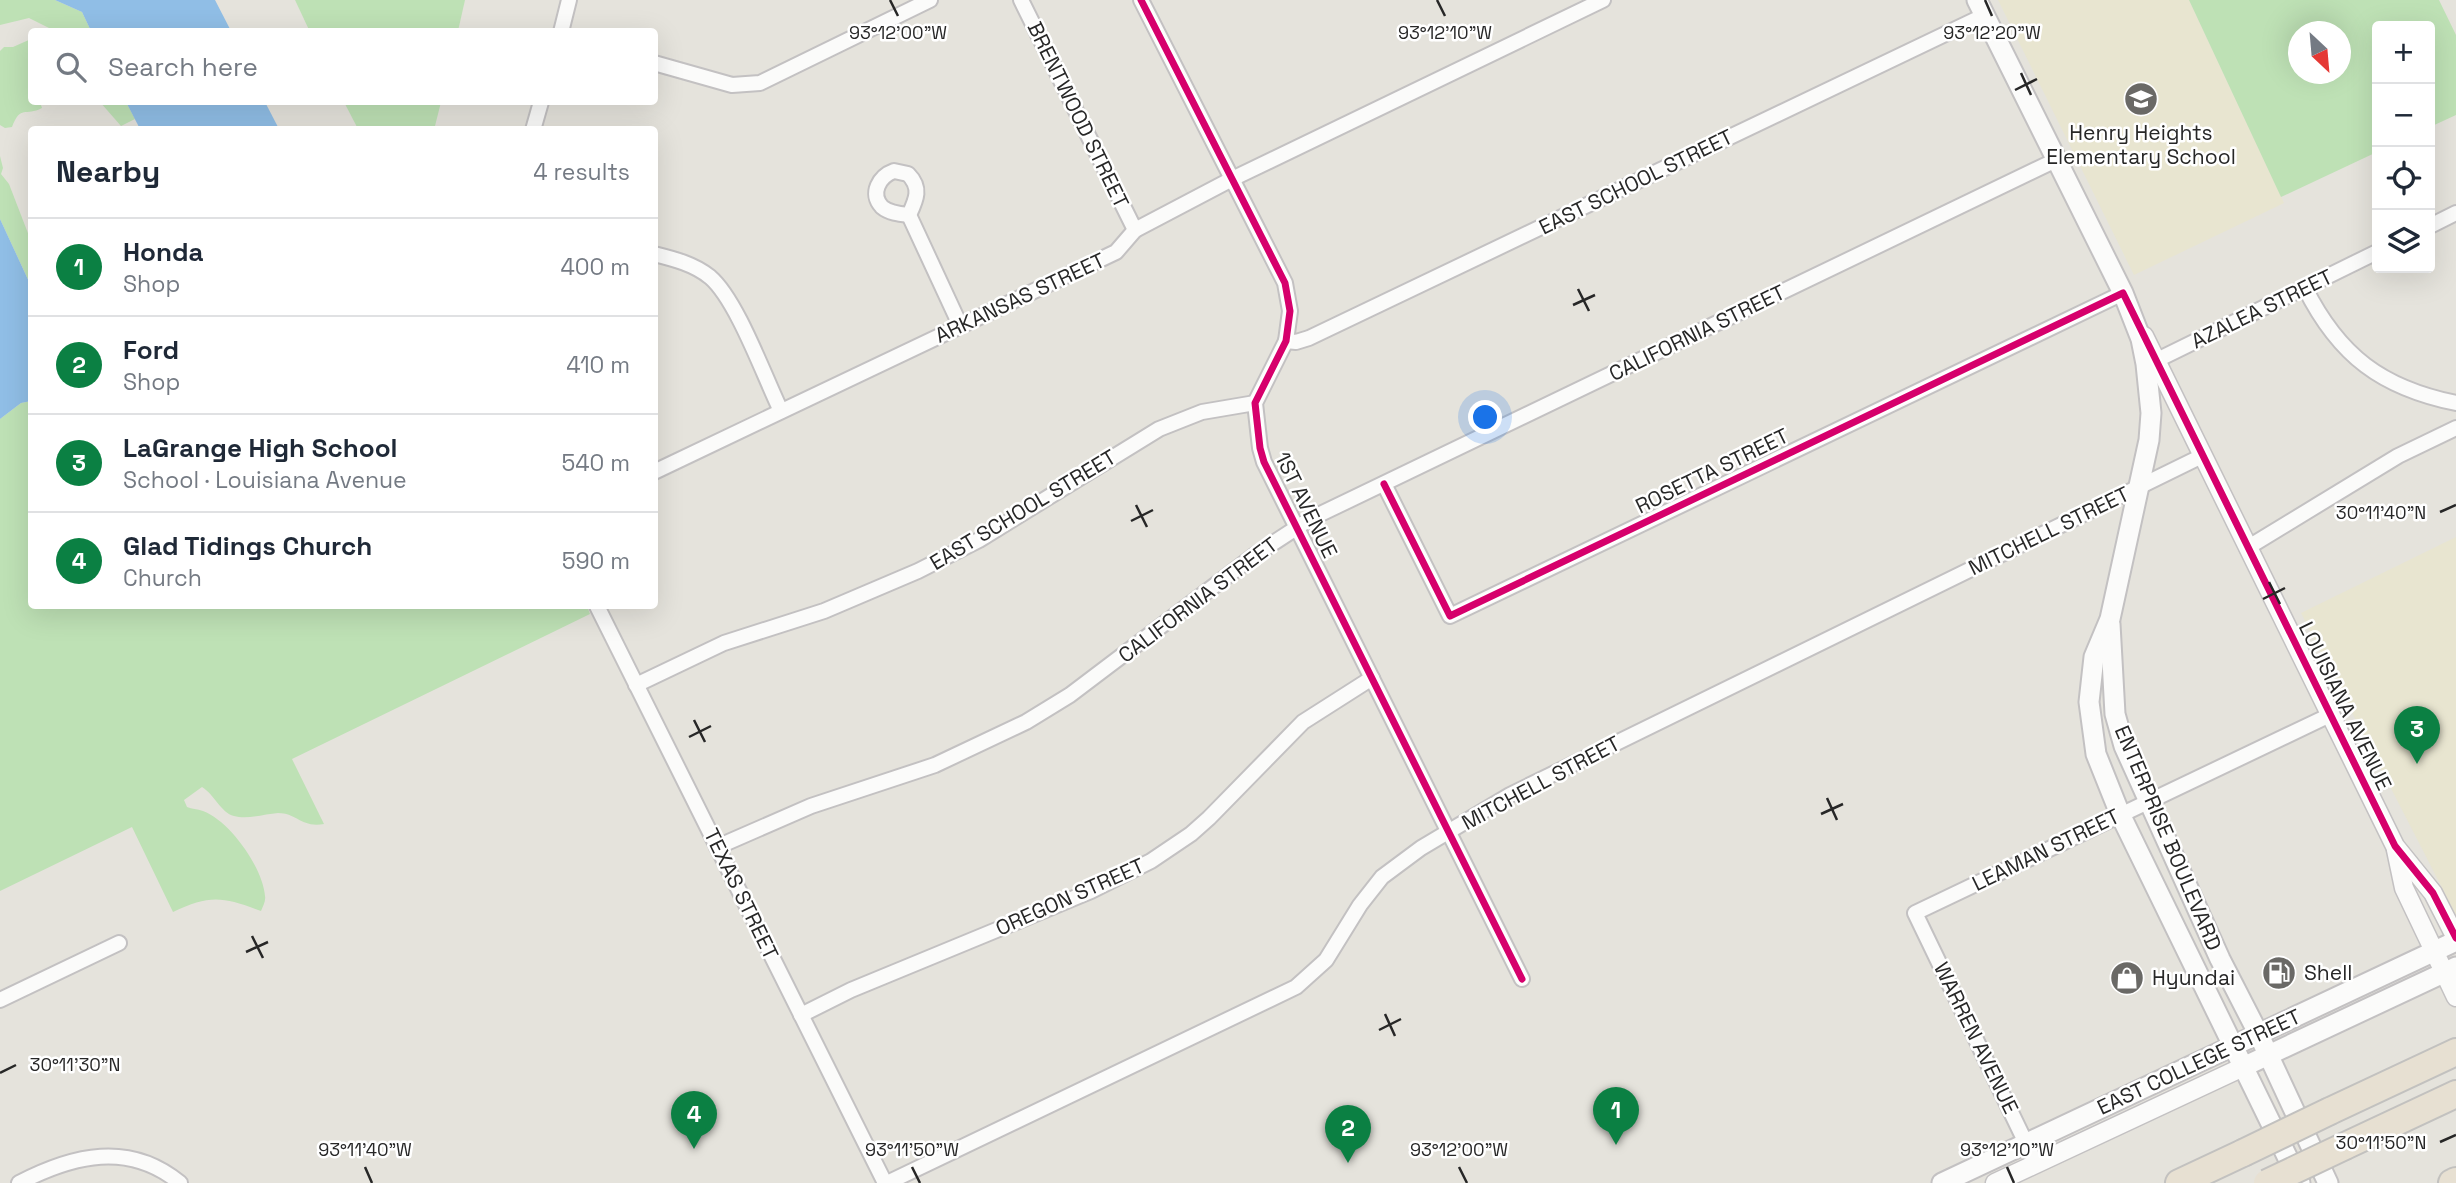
<!DOCTYPE html>
<html lang="en">
<head>
<meta charset="utf-8">
<style>
	:root { --surface:#fff; --page:#f2f2f3; --text:#1f2937; --muted:#747a83; --line:#e0e1e3; --accent:#0b8043 }
	body { margin:0; font-family:"Space Grotesk",sans-serif; background:var(--page); color:var(--text) }
	.controls { position:absolute; right:21px; top:21px; display:grid; overflow:hidden; border-radius:7px; box-shadow:0 7px 28px #0002 }
	.controls button { width:63px; height:63px; display:grid; place-items:center; padding:0; border:0; border-bottom:2px solid var(--line); background:var(--surface); color:var(--text); font:35px sans-serif }
	.compass { position:absolute; left:2288px; top:21px; width:63px; height:63px; border-radius:50%; background:var(--surface); box-shadow:0 7px 28px #0002; rotate:154deg }
	.you { position:absolute; left:1486px; top:418px; width:24px; height:24px; margin:-18px; border:5px solid #fff; border-radius:50%; background:#1a73e8; box-shadow:0 0 0 10px #1a73e833 }
	.badge { display:grid; place-items:center; width:46px; height:46px; border-radius:50%; background:var(--accent); color:#fff; font-size:23px; font-weight:700 }
	.pin { position:absolute; translate:-50% -58px; filter:drop-shadow(0 2px 4px #0008) }
	.pin::after { content:''; position:absolute; top:37px; width:24px; height:21px; background:inherit; clip-path:polygon(0 0,100% 0,50% 100%) }
	.list { margin:0; padding:0; list-style:none }
	h2 { display:flex; justify-content:space-between; align-items:center; height:91px; margin:0; padding:0 28px; font-size:30px }
	h2 small { font-size:23px; font-weight:400; color:var(--muted) }
	.list li { display:grid; grid-template-columns:46px 1fr auto; gap:21px; align-items:center; box-sizing:border-box; height:98px; padding:0 28px; border-top:2px solid var(--line) }
	.list b { display:block; font-size:26px; white-space:nowrap }
	.list p { margin:0; font-size:23px; white-space:nowrap; color:var(--muted) }
	.list em { font-size:23px; font-style:normal; color:var(--muted) }
	.icon { flex:none; width:38px; height:38px; fill:none; stroke:currentColor; stroke-width:2; stroke-linecap:round; stroke-linejoin:round }
	.map { position:relative; flex:none; width:2456px; height:1183px; overflow:hidden }
	.search { position:absolute; background:var(--surface); box-shadow:0 7px 28px #0002; left:28px; top:28px; width:630px; height:77px; display:flex; align-items:center; gap:18px; box-sizing:border-box; padding:0 24px; border-radius:7px; color:var(--muted); font-size:26px }
	.panel { position:absolute; background:var(--surface); box-shadow:0 7px 28px #0002; left:28px; top:126px; width:630px; height:483px; border-radius:7px }
	.map>svg:first-child { display:block }
</style>
</head>
<body>
<div class="map">
<svg width="2456" height="1183" viewBox="0 0 2456 1183">
	<rect width="100%" height="100%" fill="#e5e3dc"/>
	<!-- education -->
	<g fill="#e8e5d0">
		<polygon points="1998,0 2189,0 2284,203 2134,275"/>
		<polygon points="2456,537 2456,915 2301,613"/>
	</g>
	<!-- green -->
	<g fill="#bee1b5" fill-rule="evenodd">
		<polygon points="0,0 55,0 82,12 91,31 55,31 29,18 0,25"/>
		<polygon points="295,0 465,0 458,31 310,32"/>
		<path d="M2189,0H2439L2456,35V115L2430,127V26H2377V152L2281,197ZM2298,32H2340V74H2298Z"/>
		<path d="M31,39L32,102H40L42,108C25,117 21,104 12,127L5,128L0,125V51L4,47H13Z"/>
		<polygon points="100,102 126,102 135,119 121,126"/>
		<polygon points="344,102 441,102 434,130 358,129"/>
		<polygon points="0,156 3,168 1,174 9,184 31,241 31,286 0,219"/>
		<path d="M31,401L32,606H587L590,614L292,759L324,824C301,828 297,813 278,813C264,814 247,820 234,816C221,813 214,794 202,787L184,800L187,807C192,809 197,809 203,811C230,821 263,868 265,896C266,901 263,906 261,911C224,897 210,894 173,912L132,827L0,891V419L21,403Z"/>
	</g>
	<!-- water -->
	<g fill="#90bee6">
		<polygon points="55,0 215,0 231,31 91,31 82,12"/>
		<polygon points="126,102 265,102 279,129 140,129"/>
		<polygon points="0,219 31,286 31,401 21,403 0,419"/>
	</g>
	<g fill="none" stroke-linecap="round" stroke-linejoin="round">
		<!-- minor casing -->
		<g stroke="#c3c1c2" stroke-width="18">
			<g id="minor">
				<polyline points="1021,0 1135,230"/>
				<polyline points="1141,0 1285,283 1290,311 1286,341 1255,403 1260,448 1264,462 1522,979"/>
				<polyline points="561,32 569,0"/>
				<polyline points="654,63 732,85 760,83 930,0"/>
				<polyline points="533,130 541,102"/>
				<path d="M894,171L908,174C922,188 916,200 909,215C900,214 889,213 882,207C869,193 880,176 894,171Z"/>
				<polyline points="909,215 960,325"/>
				<polyline points="2430,226 2456,213"/>
				<path d="M654,254C674,259 694,264 710,277C737,300 764,376 781,411"/>
				<path d="M2305,288C2339,356 2382,388 2456,403"/>
				<polyline points="1286,341 1296,342 1309,338 1985,15"/>
				<polyline points="2149,364 2377,252"/>
				<polyline points="654,472 1116,252 1135,230 1232,179 1603,0"/>
				<polyline points="1384,484 1450,616 2123,293"/>
				<polyline points="2247,548 2398,456 2456,428"/>
				<polyline points="597,606 885,1183"/>
				<polyline points="636,685 724,643 824,611 918,571 979,540 1159,429 1202,412 1255,403"/>
				<polyline points="717,847 811,806 935,765 1026,722 1070,695 1255,555 1310,519 2056,160"/>
				<polyline points="0,1000 119,943"/>
				<polyline points="801,1015 851,990 1091,891 1151,861 1191,834 1209,818 1303,722 1372,678"/>
				<polyline points="2036,1164 1915,913 2330,715"/>
				<path d="M19,1183C73,1155 129,1141 180,1183"/>
				<polyline points="887,1183 1296,987 1326,960 1360,905 1382,877 1421,848 1510,795 2202,456"/>
			</g>
		</g>
		<!-- tertiary casing -->
		<g stroke="#c3c1c2" stroke-width="21">
			<g id="tertiary">
				<polyline points="2144,336 2395,846 2433,893 2456,938"/>
				<polyline points="2396,850 2404,888 2456,997"/>
				<polyline points="1995,1183 2243,1067"/>
			</g>
		</g>
		<!-- secondary casing -->
		<g stroke="#c3c1c2" stroke-width="23">
			<g id="secondary">
				<polyline points="1977,0 2123,293 2141,339 2146,364 2151,413 2149,440 2110,619 2094,657 2089,702 2096,754 2120,814 2300,1183"/>
				<polyline points="2110,624 2115,714 2124,746 2220,959 2259,1035 2328,1183"/>
				<polyline points="2243,1067 2456,967"/>
				<polyline points="1942,1183 2456,941"/>
			</g>
		</g>
		<!-- motorway casing -->
		<g stroke="#c2c1bf" stroke-width="30">
			<g id="motorway">
				<polyline points="2330,1111 2456,1052"/>
				<polyline points="2345,1146 2456,1094"/>
				<polyline points="2179,1183 2243,1153"/>
				<polyline points="2452,1183 2456,1181"/>
			</g>
		</g>
		<!-- minor -->
		<use href="#minor" stroke="#fbfbfa" stroke-width="14"/>
		<!-- tertiary -->
		<use href="#tertiary" stroke="#fbfbfa" stroke-width="18"/>
		<!-- secondary -->
		<use href="#secondary" stroke="#fbfbfa" stroke-width="19"/>
		<!-- motorway -->
		<use href="#motorway" stroke="#e7e0d2" stroke-width="26"/>
		<!-- motorway-bridge casing -->
		<g stroke="#c2c1bf" stroke-width="30" stroke-linecap="butt">
			<g id="motorway-bridge">
				<polyline points="2243,1153 2330,1111"/>
				<polyline points="2267,1183 2345,1146"/>
			</g>
		</g>
		<!-- motorway-bridge -->
		<use href="#motorway-bridge" stroke="#e7e0d2" stroke-width="26"/>
		<!-- cycleway casing -->
		<g stroke="#fff" stroke-width="11">
			<g id="cycleway">
				<polyline points="1141,0 1285,283 1290,311 1286,341 1255,403 1260,448 1264,462 1522,979"/>
				<polyline points="1384,484 1450,616 2123,293 2395,846 2433,893 2456,938"/>
			</g>
		</g>
		<!-- cycleway -->
		<use href="#cycleway" stroke="#d6006c" stroke-width="7"/>
	</g>
	<!-- ticks -->
	<path fill="none" stroke="#272727" stroke-width="2.5" d="M890,0L898,16M1437,0L1445,16M1985,0L1992,16M2021,73L2031,95M2015,90L2037,79M1578,289L1589,311M1573,305L1595,295M1136,505L1147,527M2440,512L2456,505M1131,521L1153,510M2269,582L2280,604M2263,599L2285,588M694,720L705,742M689,737L711,726M1827,798L1837,820M1821,814L1843,804M252,936L263,958M246,952L268,942M1385,1014L1395,1036M1379,1030L1401,1019M0,1073L16,1065M2440,1142L2456,1135M365,1167L372,1183M912,1167L920,1183M1459,1167L1467,1183M2007,1167L2014,1183"/>
	<!-- icons -->
	<defs>
		<g id="school-disc" transform="scale(1.75)"><circle r="9.5" fill="#6a6966" stroke="#fff"/><path d="M0-5L7-2L0 1L-7-2ZM-4 1L0 2.5L4 1V4Q0 6-4 4Z" fill="#fff"/></g>
		<g id="fuel-disc" transform="scale(1.75)"><circle r="9.5" fill="#6a6966" stroke="#fff"/><path d="M-5.5-6h7V0h2V4h1.3V-2.5L3-4.5l.8-.8L6-3V5H2.5V1h-1V6h-7ZM-4.2-4.7v3.2H.2V-4.7Z" fill="#fff"/></g>
		<g id="shop-disc" transform="scale(1.75)"><circle r="9.5" fill="#6a6966" stroke="#fff"/><path d="M-5-2.5h2.3a2.7 3.5 0 0 1 5.4 0H5L5.5 6h-11ZM-1.5-2.5h3a1.5 2.3 0 0 0-3 0Z" fill="#fff"/></g>
	</defs>
	<g fill-rule="evenodd">
		<use href="#school-disc" x="2141" y="99"/>
		<use href="#fuel-disc" x="2279" y="973"/>
		<use href="#shop-disc" x="2127" y="978"/>
	</g>
	<g text-anchor="middle" stroke-width="5" stroke-linejoin="round" paint-order="stroke">
		<!-- street labels -->
		<g font-size="21" fill="#272727" stroke="#fff">
			<text transform="translate(1078 115) rotate(64)" y="7">BRENTWOOD STREET</text>
			<text transform="translate(1636 182) rotate(-26)" y="7">EAST SCHOOL STREET</text>
			<text transform="translate(1020 298) rotate(-25)" y="7">ARKANSAS STREET</text>
			<text transform="translate(2262 309) rotate(-26)" y="7">AZALEA STREET</text>
			<text transform="translate(1697 333) rotate(-26)" y="7">CALIFORNIA STREET</text>
			<text transform="translate(1712 471) rotate(-26)" y="7">ROSETTA STREET</text>
			<text transform="translate(1306 505) rotate(64)" y="7">1ST AVENUE</text>
			<text transform="translate(1023 510) rotate(-31)" y="7">EAST SCHOOL STREET</text>
			<text transform="translate(2049 531) rotate(-26)" y="7">MITCHELL STREET</text>
			<text transform="translate(1198 600) rotate(-37)" y="7">CALIFORNIA STREET</text>
			<text transform="translate(2345 706) rotate(64)" y="7">LOUISIANA AVENUE</text>
			<text transform="translate(1541 783) rotate(-28)" y="7">MITCHELL STREET</text>
			<text transform="translate(2168 838) rotate(67)" y="7">ENTERPRISE BOULEVARD</text>
			<text transform="translate(2046 850) rotate(-26)" y="7">LEAMAN STREET</text>
			<text transform="translate(741 894) rotate(64)" y="7">TEXAS STREET</text>
			<text transform="translate(1070 897) rotate(-24)" y="7">OREGON STREET</text>
			<text transform="translate(1976 1038) rotate(64)" y="7">WARREN AVENUE</text>
			<text transform="translate(2199 1062) rotate(-25)" y="7">EAST COLLEGE STREET</text>
		</g>
		<!-- poi labels -->
		<g font-size="21" fill="#272727" stroke="#fff" text-anchor="start">
			<text x="2141" y="140" text-anchor="middle">Henry Heights<tspan x="2141" dy="24">Elementary School</tspan></text>
			<text x="2304" y="980">Shell</text>
			<text x="2152" y="985">Hyundai</text>
		</g>
	</g>
	<g font-size="18" text-anchor="middle" fill="#272727" stroke="#fff" stroke-width="5" stroke-linejoin="round" paint-order="stroke">
		<text x="898" y="39">93°12'00"W</text>
		<text x="1445" y="39">93°12'10"W</text>
		<text x="1992" y="39">93°12'20"W</text>
		<text x="2381" y="519">30°11'40"N</text>
		<text x="75" y="1071">30°11'30"N</text>
		<text x="2381" y="1149">30°11'50"N</text>
		<text x="365" y="1156">93°11'40"W</text>
		<text x="912" y="1156">93°11'50"W</text>
		<text x="1459" y="1156">93°12'00"W</text>
		<text x="2007" y="1156">93°12'10"W</text>
	</g>
</svg>
<div class="controls">
<button>+</button>
<button>−</button>
<button><svg class="icon" aria-label="locate" viewBox="0 0 24 24"><circle cx="12" cy="12" r="6"/><path d="M12 2v4M12 18v4M2 12h4M18 12h4"/></svg></button>
<button><svg class="icon" aria-label="layers" viewBox="0 0 24 24"><path d="M12 4l9 5-9 5-9-5zM3 14l9 5 9-5"/></svg></button>
</div>
<svg class="compass" viewBox="-18 -18 36 36"><path d="M0-13l5 13h-10z" fill="#e53935"/><path d="M0 13l5-13h-10z" fill="#747a83"/></svg>
<div class="you"></div>
<div class="pin badge" style="left:1616px;top:1145px">1</div>
<div class="pin badge" style="left:1348px;top:1163px">2</div>
<div class="pin badge" style="left:2417px;top:764px">3</div>
<div class="pin badge" style="left:694px;top:1149px">4</div>
<div class="search"><svg class="icon" aria-label="search" viewBox="0 0 24 24"><circle cx="10" cy="10" r="6"/><path d="M15 15l6 6"/></svg>Search here</div>
<section class="panel">
<h2>Nearby<small>4 results</small></h2>
<ul class="list">
<li><span class="badge">1</span><div><b>Honda</b><p>Shop</p></div><em>400 m</em></li>
<li><span class="badge">2</span><div><b>Ford</b><p>Shop</p></div><em>410 m</em></li>
<li><span class="badge">3</span><div><b>LaGrange High School</b><p>School · Louisiana Avenue</p></div><em>540 m</em></li>
<li><span class="badge">4</span><div><b>Glad Tidings Church</b><p>Church</p></div><em>590 m</em></li>
</ul>
</section>
</div>
</body>
</html>
